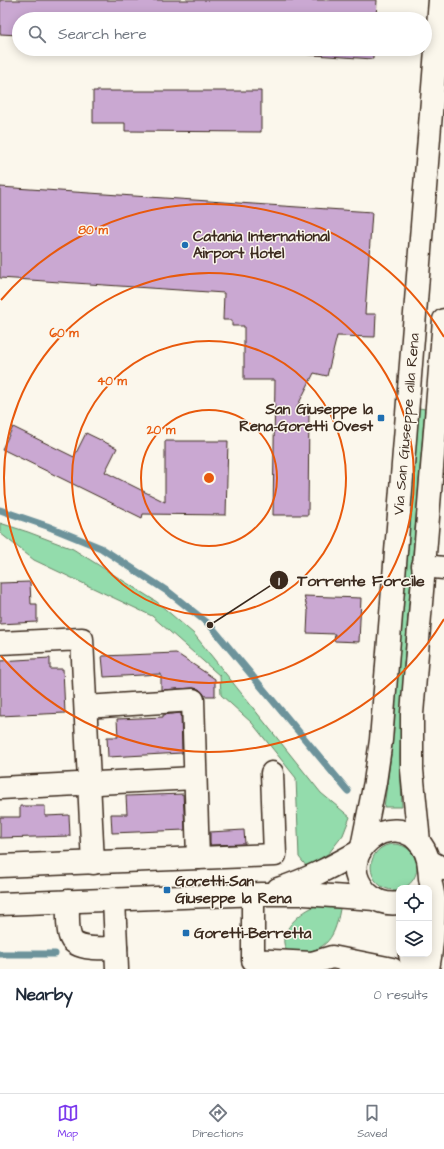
<!DOCTYPE html>
<html lang="en">
<head>
<meta charset="utf-8">
<style>
	:root { --surface:#fff; --page:#f6f6f7; --text:#1f2937; --muted:#747a83; --line:#e0e1e3; --accent:#7c3aed }
	body { margin:0; font-family:"Architects Daughter",sans-serif; background:var(--page); color:var(--text) }
	.controls { position:absolute; right:12px; bottom:12px; display:grid; overflow:hidden; border-radius:8px; box-shadow:0 2px 10px #0003 }
	.controls button { width:36px; height:36px; display:grid; place-items:center; padding:0; border:0; border-bottom:1px solid var(--line); background:var(--surface); color:var(--text); font:20px sans-serif }
	.list { margin:0; padding:0; list-style:none }
	h2 { display:flex; justify-content:space-between; align-items:center; height:52px; margin:0; padding:0 16px; font-size:17px }
	h2 small { font-size:13px; font-weight:400; color:var(--muted) }
	.icon { flex:none; width:22px; height:22px; fill:none; stroke:currentColor; stroke-width:2; stroke-linecap:round; stroke-linejoin:round }
	.map { position:relative; flex:none; width:444px; height:969px; overflow:hidden }
	.search { position:absolute; background:var(--surface); box-shadow:0 2px 10px #0003; left:12px; right:12px; top:12px; height:44px; display:flex; align-items:center; gap:10px; box-sizing:border-box; padding:0 14px; border-radius:22px; color:var(--muted); font-size:15px }
	.sheet { height:124px; background:var(--surface) }
	nav { display:flex; justify-content:space-around; align-items:center; box-sizing:border-box; height:56px; border-top:1px solid var(--line); background:var(--surface); font-size:11px; color:var(--muted) }
	nav a { display:grid; justify-items:center; gap:2px }
	nav .on { color:var(--accent) }
	.map>svg:first-child { display:block }
</style>
</head>
<body>
<div class="map">
<svg width="444" height="969" viewBox="0 0 444 969">
	<rect width="100%" height="100%" fill="#fbf7ec"/>
	<filter id="ink" filterUnits="userSpaceOnUse"><feTurbulence type="fractalNoise" baseFrequency=".025" numOctaves="2"/><feDisplacementMap in="SourceGraphic" scale="8" xChannelSelector="R" yChannelSelector="G"/><feConvolveMatrix kernelMatrix="1 2 1 2 8 2 1 2 1" color-interpolation-filters="sRGB"/></filter>
	<g filter="url(#ink)">
		<!-- green -->
		<g fill="#93dcac" stroke="#678365">
			<polygon points="419,408 425,409 404,664 400,756 402,807 384,807 391,755"/>
			<polygon points="0,523 28,532 73,549 157,602 194,634 321,793 350,817 343,835 329,853 307,867 299,857 296,778 252,723 221,695 220,676 152,616 34,560 0,533"/>
			<circle cx="394" cy="867" r="23"/>
			<path d="M323,904H335L340,909C334,943 324,951 291,955C272,939 295,916 311,908C315,906 319,905 323,904Z"/>
		</g>
		<g fill="none" stroke-linecap="round" stroke-linejoin="round">
			<!-- stream -->
			<g stroke="#6d939b" stroke-width="7">
				<polyline points="0,510 47,526 101,548 170,593 210,625 348,791"/>
				<polyline points="0,954 55,954"/>
			</g>
		</g>
		<!-- building -->
		<g fill="#caa8d2" stroke="#3b2a1e">
			<polygon points="0,0 377,0 376,19 19,19 19,35 0,34"/>
			<polygon points="225,49 373,49 373,59"/>
			<polygon points="93,91 261,91 261,132 125,131 125,123 93,123"/>
			<polygon points="0,187 372,212 365,314 376,314 375,337 337,336 327,376 314,373 295,411 309,411 308,515 273,515 275,380 244,380 244,326 232,326 232,320 223,320 224,293 0,278"/>
			<polygon points="13,427 74,457 86,433 117,448 105,472 165,502 165,441 228,441 226,515 143,514 142,518 2,449"/>
			<polygon points="30,582 31,604 37,604 37,622 0,624 0,583"/>
			<polygon points="304,596 361,598 359,642 334,641 335,634 307,633 308,611"/>
			<polygon points="176,653 215,679 215,696 205,696 203,693 199,689 193,688 161,690 161,674 104,677 102,656"/>
			<polygon points="50,658 50,669 63,669 65,713 0,716 0,661"/>
			<polygon points="181,713 182,753 108,757 107,737 118,737 117,719 163,717 163,715"/>
			<polygon points="183,794 185,830 112,833 111,814 127,814 126,796"/>
			<polygon points="20,806 45,806 45,816 69,815 70,836 0,838 0,817 20,817"/>
			<polygon points="244,830 245,844 210,845 210,832"/>
		</g>
		<g fill="none" stroke-linecap="round" stroke-linejoin="round">
			<!-- minor casing -->
			<g stroke="#3b2a1e" stroke-width="25">
				<g id="minor">
					<polyline points="423,566 444,568"/>
					<polyline points="0,643 82,639 93,863"/>
					<polyline points="86,707 193,700 198,858"/>
					<polyline points="0,788 195,778"/>
					<polyline points="429,861 444,869"/>
					<polyline points="0,866 275,855 272,773"/>
					<polyline points="253,895 253,960 312,963 332,957 392,969"/>
					<polyline points="114,899 117,969"/>
					<path d="M68,901C68,911 67,927 70,936C74,951 104,948 116,948"/>
				</g>
			</g>
			<!-- major casing -->
			<g stroke="#3b2a1e" stroke-width="25">
				<g id="major">
					<polyline points="419,842 412,770 412,714 444,320"/>
					<polyline points="362,847 375,782 381,740 440,0"/>
					<path d="M278,889C307,880 333,866 360,851"/>
					<path d="M399,903C387,905 374,901 366,892C331,854 393,805 422,846C429,856 429,866 430,878C431,885 433,892 434,899C434,920 432,949 428,969"/>
					<polyline points="0,904 261,894 304,894 375,899"/>
					<polyline points="410,954 413,969"/>
				</g>
			</g>
			<!-- minor -->
			<use href="#minor" stroke="#fbf7ec" stroke-width="22"/>
			<!-- major -->
			<use href="#major" stroke="#fbf7ec" stroke-width="22"/>
		</g>
	</g>
	<!-- distance rings -->
	<g fill="none" stroke="#e8590c" stroke-width="2">
		<circle cx="209" cy="478" r="68"/>
		<circle cx="209" cy="478" r="137"/>
		<circle cx="209" cy="478" r="205"/>
		<path d="M444 619A274 274 0 0 1 1 656M1 300A274 274 0 0 1 444 337"/>
	</g>
	<!-- markers -->
	<g fill="#1f6fb2" stroke="#fbf7ec" stroke-width="1.5">
		<circle cx="185" cy="245" r="4"/>
		<rect x="377" y="414" width="8" height="8" rx="2"/>
		<rect x="163" y="886" width="8" height="8" rx="2"/>
		<rect x="182" y="929" width="8" height="8" rx="2"/>
	</g>
	<g text-anchor="middle" stroke-width="3" stroke-linejoin="round" paint-order="stroke">
		<!-- poi labels -->
		<g font-size="15" font-weight="bold" fill="#3b2a1e" stroke="#fbf7ec" text-anchor="start">
			<text x="193" y="241">Catania International<tspan x="193" dy="17">Airport Hotel</tspan></text>
			<text x="373" y="414" text-anchor="end">San Giuseppe la<tspan x="373" dy="17">Rena-Goretti Ovest</tspan></text>
			<text x="175" y="886">Goretti-San<tspan x="175" dy="17">Giuseppe la Rena</tspan></text>
			<text x="194" y="938">Goretti-Berretta</text>
		</g>
		<!-- street labels -->
		<g font-size="15" fill="#3b2a1e" stroke="#fbf7ec">
			<text transform="translate(406 424) rotate(-85)" y="5">Via San Giuseppe alla Rena</text>
		</g>
	</g>
	<circle cx="209" cy="478" r="6" fill="#e8590c" stroke="#fbf7ec" stroke-width="2"/>
	<g font-size="12" text-anchor="middle" font-weight="bold" fill="#e8590c" stroke="#fbf7ec" stroke-width="3" stroke-linejoin="round" paint-order="stroke">
		<text x="93" y="234">80 m</text>
		<text x="64" y="337">60 m</text>
		<text x="112" y="385">40 m</text>
		<text x="161" y="434">20 m</text>
	</g>
	<!-- callouts -->
	<path fill="none" stroke="#3b2a1e" stroke-width="1.5" d="M210 625L279 580"/>
	<g fill="#3b2a1e" stroke="#fbf7ec" stroke-width="1.5">
		<circle cx="210" cy="625" r="4"/>
		<circle cx="279" cy="580" r="10"/>
	</g>
	<g font-size="12" text-anchor="middle" font-weight="bold" fill="#fff">
		<text x="279" y="585">1</text>
	</g>
	<g font-size="16" text-anchor="middle" font-weight="bold" fill="#3b2a1e" stroke="#fbf7ec" stroke-width="3" stroke-linejoin="round" paint-order="stroke">
		<text x="361" y="586">Torrente Forcile</text>
	</g>
</svg>
<div class="controls">
<button><svg class="icon" aria-label="locate" viewBox="0 0 24 24"><circle cx="12" cy="12" r="6"/><path d="M12 2v4M12 18v4M2 12h4M18 12h4"/></svg></button>
<button><svg class="icon" aria-label="layers" viewBox="0 0 24 24"><path d="M12 4l9 5-9 5-9-5zM3 14l9 5 9-5"/></svg></button>
</div>
<div class="search"><svg class="icon" aria-label="search" viewBox="0 0 24 24"><circle cx="10" cy="10" r="6"/><path d="M15 15l6 6"/></svg>Search here</div>
</div>
<section class="sheet">
<h2>Nearby<small>0 results</small></h2>
<ul class="list">
</ul>
</section>
<nav>
<a class="on"><svg class="icon" aria-label="map" viewBox="0 0 24 24"><path d="M3 6l6-2 6 2 6-2v14l-6 2-6-2-6 2zM9 4v14M15 6v14"/></svg>Map</a>
<a><svg class="icon" aria-label="directions" viewBox="0 0 24 24"><path d="M12 3l9 9-9 9-9-9zM9 14v-3h6M13 9l2 2-2 2"/></svg>Directions</a>
<a><svg class="icon" aria-label="saved" viewBox="0 0 24 24"><path d="M7 4h10v16l-5-4-5 4z"/></svg>Saved</a>
</nav>
</body>
</html>
